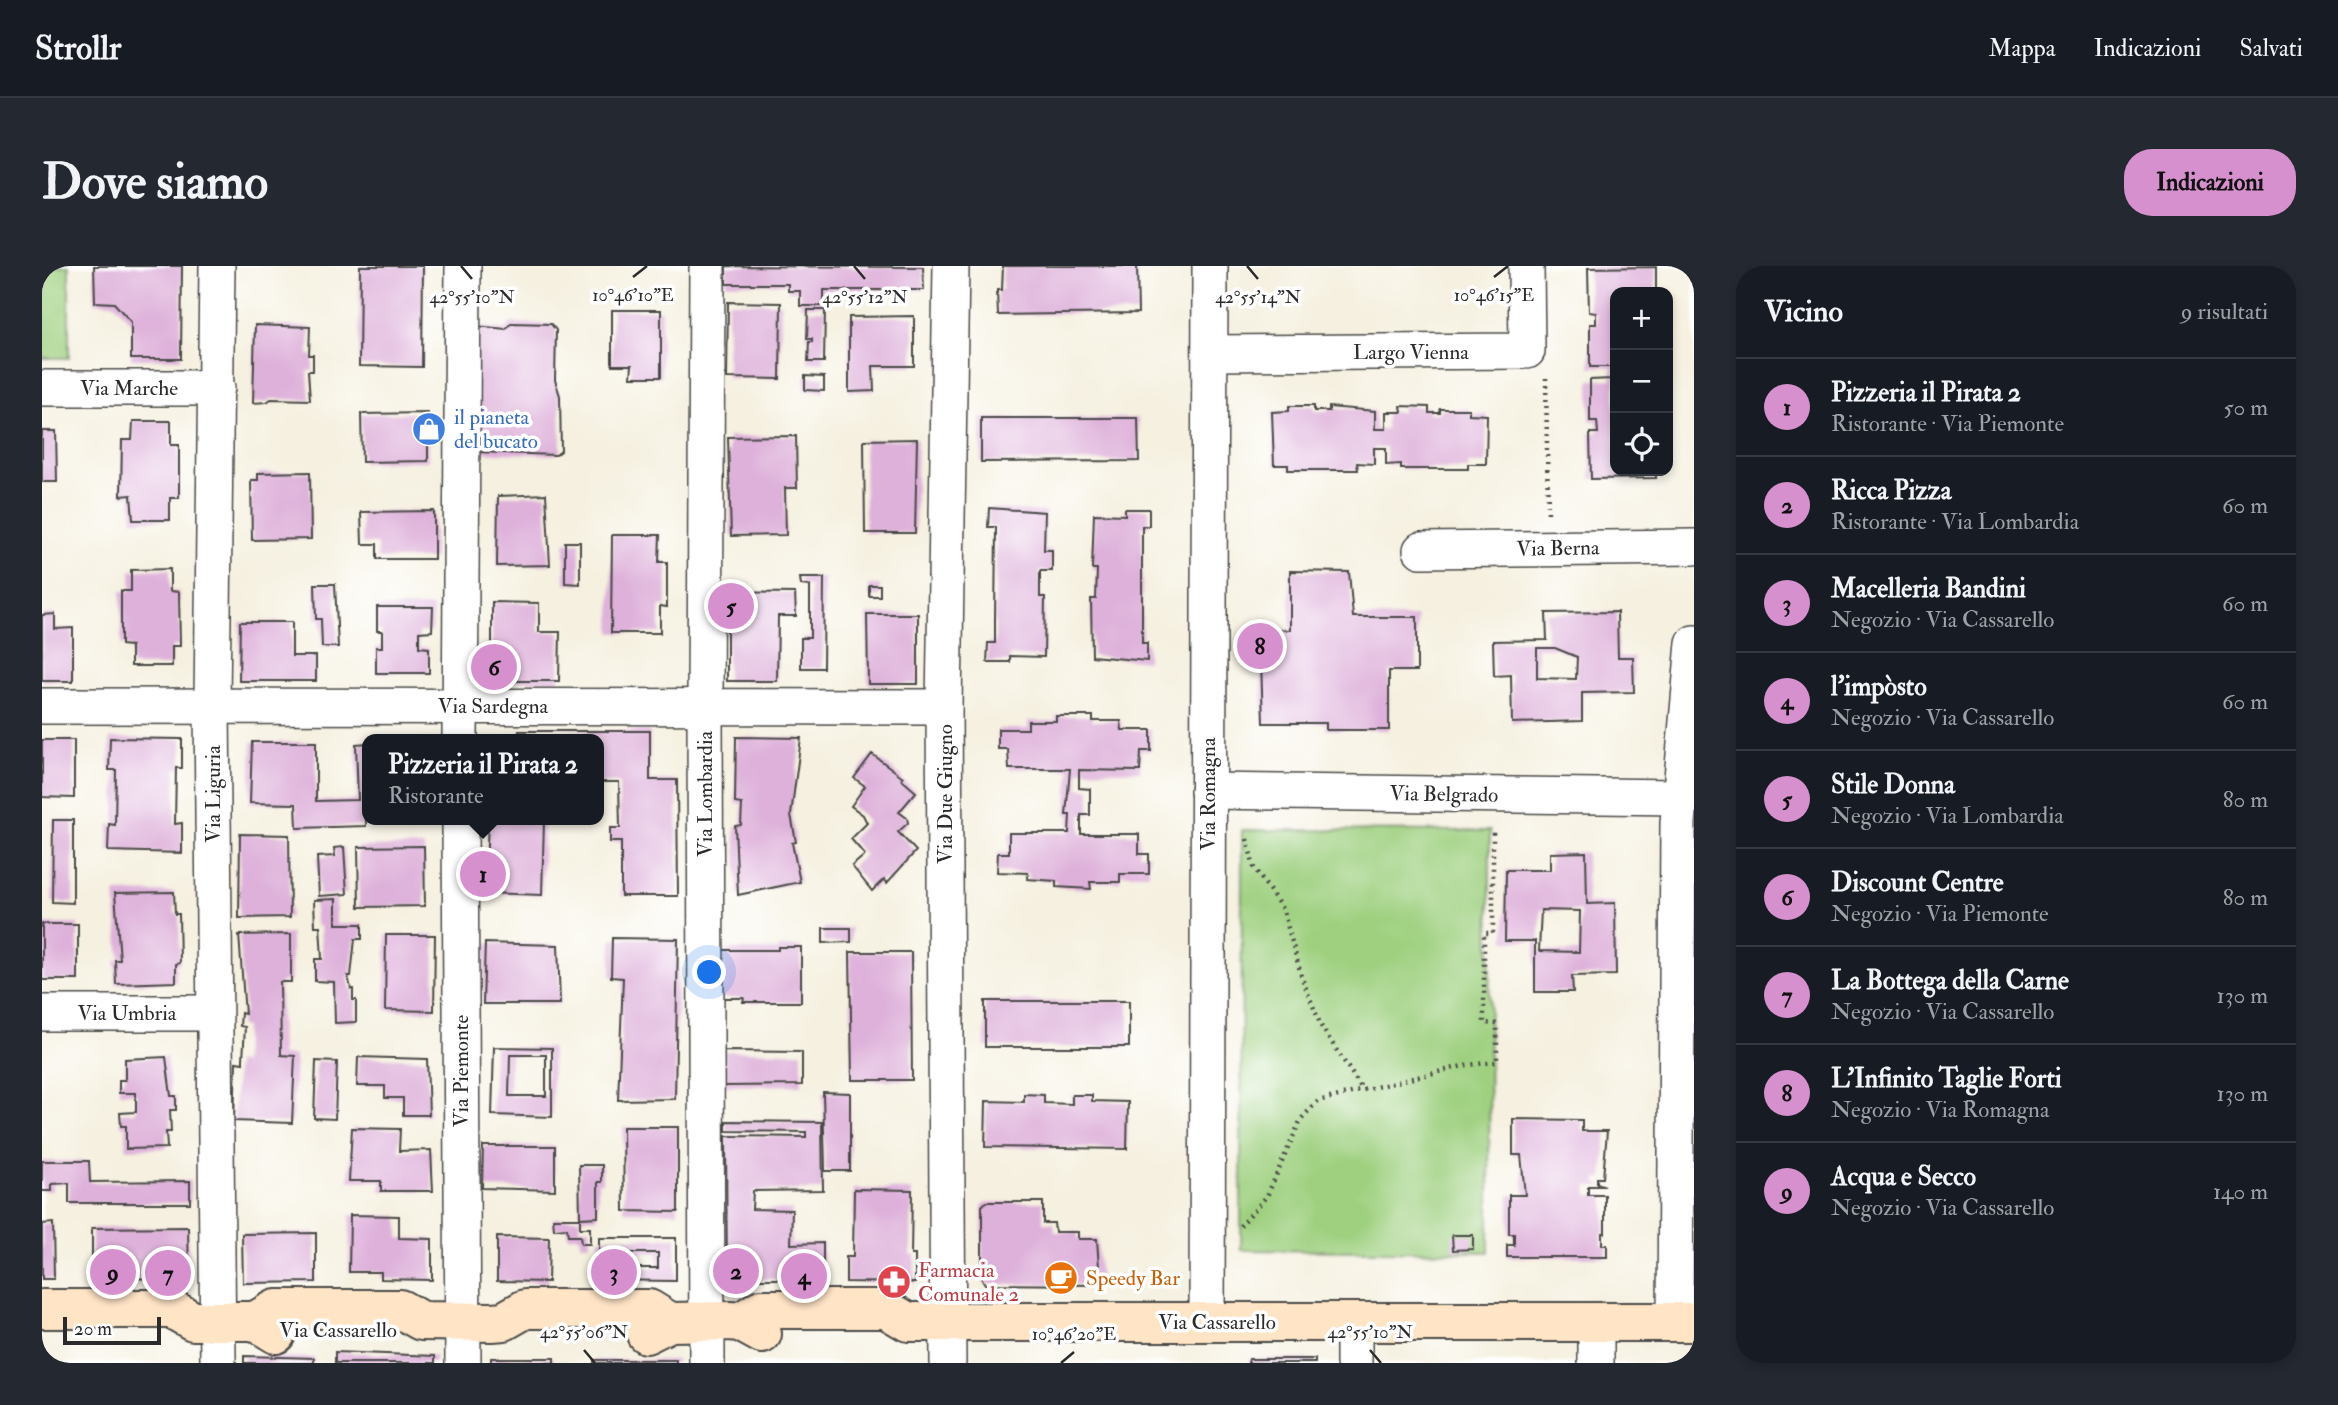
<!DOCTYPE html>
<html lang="it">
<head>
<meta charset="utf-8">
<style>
	:root { --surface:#171b24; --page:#242831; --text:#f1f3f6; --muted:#9ea1a6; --line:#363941; --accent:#d690ce }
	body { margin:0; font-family:"IM FELL Double Pica",serif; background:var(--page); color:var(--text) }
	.controls { position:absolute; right:21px; top:21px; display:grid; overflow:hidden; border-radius:14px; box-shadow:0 4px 10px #0003 }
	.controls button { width:63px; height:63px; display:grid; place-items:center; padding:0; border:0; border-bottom:2px solid var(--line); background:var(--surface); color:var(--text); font:35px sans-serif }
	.scale { position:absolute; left:21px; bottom:18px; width:98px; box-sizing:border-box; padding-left:7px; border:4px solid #2b2b2b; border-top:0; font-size:19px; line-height:24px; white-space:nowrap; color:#2b2b2b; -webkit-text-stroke:5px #fff; paint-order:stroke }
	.you { position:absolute; left:668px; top:707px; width:24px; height:24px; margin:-18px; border:5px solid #fff; border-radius:50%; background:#1a73e8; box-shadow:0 0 0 10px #1a73e833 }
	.badge { display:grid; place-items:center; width:46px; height:46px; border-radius:50%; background:var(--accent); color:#111; font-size:23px; font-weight:700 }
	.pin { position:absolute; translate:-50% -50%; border:4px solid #fff; box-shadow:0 2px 7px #0006 }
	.popup { position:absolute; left:320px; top:468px; width:242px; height:91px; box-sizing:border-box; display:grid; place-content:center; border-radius:14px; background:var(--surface); filter:drop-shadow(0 2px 5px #0005); font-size:23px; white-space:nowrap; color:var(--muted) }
	.popup b { font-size:26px; color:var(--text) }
	.popup::after { content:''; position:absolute; left:50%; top:100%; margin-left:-14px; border:14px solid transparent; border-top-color:var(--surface) }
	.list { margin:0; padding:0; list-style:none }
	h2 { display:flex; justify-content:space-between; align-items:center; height:91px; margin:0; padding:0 28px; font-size:30px }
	h2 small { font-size:23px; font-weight:400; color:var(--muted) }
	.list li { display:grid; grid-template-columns:46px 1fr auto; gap:21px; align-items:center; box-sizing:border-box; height:98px; padding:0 28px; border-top:2px solid var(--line) }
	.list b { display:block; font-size:26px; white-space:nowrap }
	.list p { margin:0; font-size:23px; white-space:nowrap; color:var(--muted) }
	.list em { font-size:23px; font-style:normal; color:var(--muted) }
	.icon { flex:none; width:38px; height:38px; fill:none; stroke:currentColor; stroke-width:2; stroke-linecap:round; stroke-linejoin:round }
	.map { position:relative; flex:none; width:1652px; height:1097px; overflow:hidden; border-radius:28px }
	header { display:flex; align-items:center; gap:42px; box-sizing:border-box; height:98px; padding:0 35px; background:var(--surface); border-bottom:2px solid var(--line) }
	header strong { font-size:33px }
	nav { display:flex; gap:38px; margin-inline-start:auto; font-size:24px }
	.intro { display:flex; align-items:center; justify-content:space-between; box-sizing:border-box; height:168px; padding:0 42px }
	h1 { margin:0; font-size:49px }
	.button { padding:18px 32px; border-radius:28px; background:var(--accent); color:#111; font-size:24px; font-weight:700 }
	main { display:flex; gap:42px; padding:0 42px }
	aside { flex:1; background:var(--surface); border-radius:28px; box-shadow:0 4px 10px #0003 }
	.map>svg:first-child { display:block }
</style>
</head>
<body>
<header>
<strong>Strollr</strong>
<nav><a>Mappa</a><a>Indicazioni</a><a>Salvati</a></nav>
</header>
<div class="intro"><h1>Dove siamo</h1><a class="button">Indicazioni</a></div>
<main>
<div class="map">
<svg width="1652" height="1097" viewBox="0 0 1652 1097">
	<rect width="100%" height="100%" fill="#fff"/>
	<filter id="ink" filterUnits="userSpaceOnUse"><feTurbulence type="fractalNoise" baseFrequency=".0143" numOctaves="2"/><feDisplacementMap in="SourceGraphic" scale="14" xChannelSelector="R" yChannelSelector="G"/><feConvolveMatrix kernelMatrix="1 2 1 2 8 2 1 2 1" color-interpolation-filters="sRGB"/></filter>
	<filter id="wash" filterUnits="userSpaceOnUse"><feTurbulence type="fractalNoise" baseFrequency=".00686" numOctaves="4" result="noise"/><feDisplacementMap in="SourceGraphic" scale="28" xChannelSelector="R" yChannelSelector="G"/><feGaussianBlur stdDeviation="1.57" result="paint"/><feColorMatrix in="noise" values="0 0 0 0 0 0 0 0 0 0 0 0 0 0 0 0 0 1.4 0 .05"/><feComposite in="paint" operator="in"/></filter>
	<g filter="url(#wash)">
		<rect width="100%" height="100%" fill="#f5f0df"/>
		<!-- green -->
		<g fill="#9fd080" stroke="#657e56" stroke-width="2">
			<rect x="0" y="0" width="27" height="92"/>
			<polygon points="1200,564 1448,565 1447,986 1199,984"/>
		</g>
		<g id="blocks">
			<!-- building -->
			<g fill="#deb1da" fill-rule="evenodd">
				<polygon points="52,0 140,0 139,93 89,93 89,56 72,37 53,36"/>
				<polygon points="318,0 381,0 380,101 317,100"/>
				<polygon points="684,0 881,1 882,24 782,24 782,40 758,40 758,25 746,25 746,18 684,18"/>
				<polygon points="961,0 1095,0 1096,47 956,49 955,24 960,24"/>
				<polygon points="1614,1 1614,26 1573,26 1573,205 1614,205 1614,212 1549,213 1548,167 1556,167 1555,155 1548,155 1548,114 1570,113 1570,101 1548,101 1548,58 1554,58 1554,47 1547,46 1546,2"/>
				<polygon points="686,36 739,37 738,113 685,112"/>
				<polygon points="570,44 619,44 619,111 589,111 590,99 570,99"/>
				<polygon points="766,44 783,44 782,96 766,96 767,76 770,76 770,73 765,73"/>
				<polygon points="872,50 872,100 831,100 832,125 807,126 807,51"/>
				<polygon points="469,57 509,58 514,64 513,114 518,130 519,185 514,189 433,186 434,60 464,63"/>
				<polygon points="213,59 268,61 267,89 271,89 271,105 266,105 268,134 229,133 225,136 211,137"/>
				<polygon points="763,110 782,111 782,125 763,124"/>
				<polygon points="1247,140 1272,140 1272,145 1287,145 1287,141 1333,145 1333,163 1344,163 1344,146 1360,146 1359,140 1387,141 1387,147 1398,147 1398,143 1427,143 1427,148 1445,149 1444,198 1426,198 1426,203 1359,203 1359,198 1344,199 1344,182 1332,182 1332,198 1315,197 1316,204 1246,204 1246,199 1232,199 1230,146 1247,145"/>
				<polygon points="386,147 386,195 320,196 319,148"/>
				<polygon points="939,152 1096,152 1097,195 939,196"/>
				<polygon points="91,155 129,155 129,179 137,179 137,232 128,232 128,254 91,254 89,229 79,230 80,174 90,174"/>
				<polygon points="0,165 14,165 15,216 0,216"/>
				<polygon points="754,170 755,222 743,222 744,269 689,270 686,171"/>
				<polygon points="875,173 873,267 823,267 822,174"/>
				<polygon points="268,206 269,273 210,274 209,214 216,214 216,207"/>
				<polygon points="504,228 508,299 455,300 456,230"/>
				<polygon points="947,242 1003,246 1002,284 1010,284 1010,305 998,305 998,331 1003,331 1002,391 968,390 968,396 945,396 946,377 953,377 953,355 954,261 946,261"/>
				<polygon points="1083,243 1107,243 1107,260 1100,260 1100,377 1105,377 1105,395 1050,390 1049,333 1054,333 1055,303 1050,303 1052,248 1083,249"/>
				<polygon points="392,245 392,293 335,293 335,278 320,278 319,246"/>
				<polygon points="570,269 618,269 617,296 625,296 625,341 618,340 618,367 569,367"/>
				<polygon points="523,276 538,276 538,318 523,317"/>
				<polygon points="128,303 128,325 137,326 138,380 130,380 130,400 89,400 89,380 79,379 79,325 89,325 89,304"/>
				<polygon points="1248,305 1307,306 1311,351 1375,351 1375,405 1347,405 1347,464 1284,464 1284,457 1221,457 1218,363 1248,364"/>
				<polygon points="758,312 782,312 781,402 759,402 759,372 768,372 768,320 759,319"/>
				<polygon points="273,318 293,318 296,381 280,381 279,353 274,353"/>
				<rect x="827" y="319" width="11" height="11"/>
				<polygon points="685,326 753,327 754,350 736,350 735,415 685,415"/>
				<polygon points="450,336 497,337 497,366 518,366 517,415 450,415"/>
				<polygon points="335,341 391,341 390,365 377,366 377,381 387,382 387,407 334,407 334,381 340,381 340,365 335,365"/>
				<path d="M1575,346L1576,391H1591L1592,426L1540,427V455L1470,457L1469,409L1452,410L1451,375L1505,374L1504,347ZM1495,382H1513L1535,391L1534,413L1495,412Z"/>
				<polygon points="13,348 13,363 31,362 31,415 0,415 0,349"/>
				<polygon points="825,348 876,348 876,418 826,418"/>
				<polygon points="198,356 250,356 250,390 274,390 274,415 197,415"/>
				<polygon points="1014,450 1051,450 1051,455 1079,455 1080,464 1109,464 1109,485 1099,485 1098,505 1037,504 1037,522 1048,523 1048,549 1039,549 1039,568 1097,568 1097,588 1107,588 1107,608 1078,608 1078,616 1048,616 1049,623 1014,621 1014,615 985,613 986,607 955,606 956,587 967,587 967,567 1027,567 1028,549 1024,549 1028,503 967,503 966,483 956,483 956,463 986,463 986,455 1014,455"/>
				<polygon points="477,465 608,465 608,514 635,514 636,630 579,630 579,576 568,576 568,562 578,562 577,516 556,516 556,473 477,473"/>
				<polygon points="694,471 759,472 749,549 754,576 750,577 758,616 696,629 693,560 699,559 700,538 693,537"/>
				<polygon points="68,472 140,473 140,502 134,502 133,558 140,557 140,587 66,585 67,558 73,559 74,504 67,504"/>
				<polygon points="0,474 32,474 32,532 0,531"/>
				<polygon points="210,476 274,476 274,535 316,534 314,478 326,477 324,560 255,562 254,538 208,537"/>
				<polygon points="830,488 861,511 859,513 874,526 857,546 865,552 866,557 856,566 874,585 845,617 842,613 830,625 810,600 823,589 809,573 825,557 821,549 809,540 823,520 812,512"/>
				<polygon points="11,554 31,554 31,637 10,636"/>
				<polygon points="446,554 502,554 500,629 443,627"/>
				<polygon points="198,568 247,569 248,651 197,652"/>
				<polygon points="382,580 383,640 317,641 316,581"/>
				<polygon points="302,581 305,628 277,630 275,591 293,590 292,582"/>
				<path d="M1544,586L1545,638L1573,637L1574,709L1530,710L1531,726H1493V675H1463L1464,604H1508V587ZM1499,644L1538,645L1537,686L1497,685Z"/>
				<polygon points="132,626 133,648 137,648 138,697 134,698 134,716 74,718 73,694 78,694 73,627"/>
				<polygon points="294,633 294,658 320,658 320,673 313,673 309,710 306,710 309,723 311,723 311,734 314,734 314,756 293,757 292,716 273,715 273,693 280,693 278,660 273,660 272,634"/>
				<rect x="0" y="658" width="36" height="56"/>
				<polygon points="781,662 809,662 809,676 781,677"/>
				<polygon points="249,668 249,716 238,716 239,789 253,790 250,857 192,855 194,796 201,797 201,793 203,761 198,760 199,747 203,748 197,669"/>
				<polygon points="344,669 393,669 392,745 343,744"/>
				<polygon points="570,672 636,673 633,833 576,834 581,712 569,711"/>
				<polygon points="443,677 516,679 518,738 441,738"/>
				<polygon points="736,681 759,681 759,736 701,736 702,732 678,732 678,684 736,684"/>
				<polygon points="808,686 869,686 870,814 810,814"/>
				<rect x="943" y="735" width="144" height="46"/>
				<path d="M452,781L510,782V851L450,849ZM468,789H504V830H467Z"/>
				<polygon points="682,785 760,786 760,819 682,820"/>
				<polygon points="124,791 129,830 134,830 134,844 128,844 129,866 124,866 125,882 84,883 84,860 79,860 78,847 94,846 94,827 77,827 77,814 83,814 83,793"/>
				<polygon points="316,791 385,793 387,849 361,849 361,832 343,832 343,820 315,820"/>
				<polygon points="274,795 295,796 293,853 272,852"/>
				<polygon points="781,826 808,827 808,905 783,905"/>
				<polygon points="982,828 1002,829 1002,837 1030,838 1030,829 1050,829 1050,835 1086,836 1085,883 943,881 944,835 982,836"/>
				<polygon points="1471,853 1540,854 1540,865 1565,865 1561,912 1555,912 1555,917 1563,920 1546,920 1546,929 1563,929 1563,967 1560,967 1560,979 1565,979 1565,991 1465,991 1465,979 1472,979 1472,968 1467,968 1467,929 1483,929 1479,889 1471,889"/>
				<polygon points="684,855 780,856 781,924 711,925 710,943 750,944 749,978 781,977 781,1013 685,1013 684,870 764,871 764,866 684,865"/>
				<polygon points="581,861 636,861 636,946 582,945"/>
				<polygon points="310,862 358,863 357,885 389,884 391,925 339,925 339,915 307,915"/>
				<polygon points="441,880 513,880 513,924 440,922"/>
				<polygon points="0,895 47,895 48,916 148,915 148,937 27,937 27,917 10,918 10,925 0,925"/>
				<polygon points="537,899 560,899 560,916 556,916 556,951 538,952 538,962 548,962 548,978 539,978 538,970 526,970 525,962 512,963 511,952 538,952"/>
				<polygon points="812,923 870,924 869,989 873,989 873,1017 804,1016 804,991 811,991"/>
				<polygon points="944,936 1001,936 1001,957 1012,957 1013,966 1036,966 1036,973 1055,973 1058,1016 1055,1019 943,1018 940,1013 940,940"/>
				<polygon points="308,949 357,950 357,972 390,973 390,1014 339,1013 339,1006 307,1006"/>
				<polygon points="11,957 12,1013 0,1013 0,958"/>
				<polygon points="146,961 147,1012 50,1013 50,962"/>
				<polygon points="274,967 274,1016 201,1017 200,968"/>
				<polygon points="1410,969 1431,969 1431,983 1411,984"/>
				<polygon points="455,971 507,972 506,1016 455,1015"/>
				<path d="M557,972H634V1015L557,1014ZM577,987H616V1002H577Z"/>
				<polygon points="293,1086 393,1090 393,1097 293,1097"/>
				<polygon points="202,1090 272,1092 272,1097 202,1097"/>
				<rect x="449" y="1092" width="63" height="5"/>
				<polygon points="1207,1093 1273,1093 1273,1097 1206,1097"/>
				<rect x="552" y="1094" width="82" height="3"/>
			</g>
		</g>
	</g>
	<g filter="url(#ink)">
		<use href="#blocks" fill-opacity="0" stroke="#494946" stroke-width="2"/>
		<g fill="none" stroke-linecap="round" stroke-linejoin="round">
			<!-- street casing -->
			<g stroke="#494946" stroke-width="38">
				<g id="street">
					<polyline points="175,0 170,438 176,1097"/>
					<polyline points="1168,87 1485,85 1484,0"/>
					<polyline points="0,122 175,122"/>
					<polyline points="1379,284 1652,281"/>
					<polyline points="0,440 902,441"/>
					<polyline points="418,473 421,0"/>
					<polyline points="1166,525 1638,531"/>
					<polyline points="418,554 421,1097"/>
					<polyline points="0,747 171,747"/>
					<polyline points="1165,1056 1168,0"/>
					<polyline points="1554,1056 1554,1097"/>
					<polyline points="1633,1056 1636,557 1652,377"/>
					<polyline points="665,1097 663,439 665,0"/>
					<polyline points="906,1097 902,441 909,0"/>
					<polyline points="1312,1097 1312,1056"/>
				</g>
			</g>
			<!-- secondary casing -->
			<g stroke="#494946" stroke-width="42">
				<g id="secondary">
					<polyline points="0,1043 130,1043 151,1055 213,1055 234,1068"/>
					<polyline points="213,1055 234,1043 358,1043 379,1055 450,1056 462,1055 483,1043 607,1043 628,1056"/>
					<polyline points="698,1056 719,1043 844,1043 866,1056 1652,1056"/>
					<polyline points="604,1068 628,1056 688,1055 698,1056 720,1068"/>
				</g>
			</g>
			<!-- path -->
			<g stroke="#494946" stroke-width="4.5" stroke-dasharray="2 5" stroke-linecap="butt">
				<polyline points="1504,112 1506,250"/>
				<polyline points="1205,573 1212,602 1241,644 1260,712 1279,760 1320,823"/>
				<polyline points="1198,960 1225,930 1259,853 1276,835 1425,799 1455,796 1455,758 1442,757 1442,667 1451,667 1451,563"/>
			</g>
			<!-- street -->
			<use href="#street" stroke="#fff" stroke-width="35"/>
			<!-- secondary -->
			<use href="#secondary" stroke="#ffe4c6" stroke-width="38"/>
		</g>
	</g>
	<!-- ticks -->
	<path fill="none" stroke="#2b2b2b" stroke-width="2.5" d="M419,0L430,13M812,0L823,13M1205,0L1216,13M591,11L605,0M1452,11L1466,0M542,1084L553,1097M1328,1084L1339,1097M1019,1097L1032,1086"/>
	<!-- icons -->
	<defs>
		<g id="shop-disc" transform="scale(1.75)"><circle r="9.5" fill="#3f7fe0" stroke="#fff"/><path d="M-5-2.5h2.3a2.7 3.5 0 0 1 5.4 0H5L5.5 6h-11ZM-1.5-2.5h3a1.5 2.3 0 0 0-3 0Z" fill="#fff"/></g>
		<g id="cafe-disc" transform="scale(1.75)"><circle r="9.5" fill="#e8710a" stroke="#fff"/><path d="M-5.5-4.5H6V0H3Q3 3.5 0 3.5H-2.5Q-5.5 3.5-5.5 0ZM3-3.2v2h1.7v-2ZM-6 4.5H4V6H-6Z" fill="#fff"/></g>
		<g id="pharmacy-disc" transform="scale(1.75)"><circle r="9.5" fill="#e0444e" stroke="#fff"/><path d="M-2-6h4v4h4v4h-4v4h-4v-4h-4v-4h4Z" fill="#fff"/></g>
	</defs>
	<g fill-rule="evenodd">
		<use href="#shop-disc" x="387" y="163"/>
		<use href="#cafe-disc" x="1019" y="1012"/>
		<use href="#pharmacy-disc" x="852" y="1016"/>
	</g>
	<g text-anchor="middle" stroke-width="7" stroke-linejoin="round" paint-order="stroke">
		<!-- street labels -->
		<g font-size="21" fill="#2b2b2b" stroke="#fff">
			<text x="1369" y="93">Largo Vienna</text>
			<text x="87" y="129">Via Marche</text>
			<text transform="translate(1516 282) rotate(-1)" y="7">Via Berna</text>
			<text x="451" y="447">Via Sardegna</text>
			<text transform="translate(171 528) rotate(-90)" y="7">Via Liguria</text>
			<text transform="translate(663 528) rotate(-90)" y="7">Via Lombardia</text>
			<text transform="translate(903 528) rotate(-90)" y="7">Via Due Giugno</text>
			<text transform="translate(1166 528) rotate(-90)" y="7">Via Romagna</text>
			<text transform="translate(1402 528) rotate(1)" y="7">Via Belgrado</text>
			<text x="85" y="754">Via Umbria</text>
			<text transform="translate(419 805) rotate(-90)" y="7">Via Piemonte</text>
			<text x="1175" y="1063">Via Cassarello</text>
			<text x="296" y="1071">Via Cassarello</text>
		</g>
		<!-- shop labels -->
		<g font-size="21" fill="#366cbe" stroke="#fff" text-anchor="start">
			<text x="412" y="158">il pianeta<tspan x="412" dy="24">del bucato</tspan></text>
		</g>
		<!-- health labels -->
		<g font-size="21" fill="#be3a42" stroke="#fff" text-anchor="start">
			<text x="876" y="1011">Farmacia<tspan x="876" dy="24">Comunale 2</tspan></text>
		</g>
		<!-- food labels -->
		<g font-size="21" fill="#c56008" stroke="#fff" text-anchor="start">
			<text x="1044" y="1019">Speedy Bar</text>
		</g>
	</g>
	<g font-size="18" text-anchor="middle" fill="#2b2b2b" stroke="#fff" stroke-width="7" stroke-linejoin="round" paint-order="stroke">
		<text x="591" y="35">10°46'10"E</text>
		<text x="1452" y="35">10°46'15"E</text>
		<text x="430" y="37">42°55'10"N</text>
		<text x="823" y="37">42°55'12"N</text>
		<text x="1216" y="37">42°55'14"N</text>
		<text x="542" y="1072">42°55'06"N</text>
		<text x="1328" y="1072">42°55'10"N</text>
		<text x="1032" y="1074">10°46'20"E</text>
	</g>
</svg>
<div class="controls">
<button>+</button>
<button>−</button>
<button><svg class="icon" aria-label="locate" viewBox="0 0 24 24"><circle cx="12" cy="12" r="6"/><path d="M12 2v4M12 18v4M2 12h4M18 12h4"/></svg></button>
</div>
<div class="scale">20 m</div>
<div class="you"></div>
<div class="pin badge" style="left:441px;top:608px">1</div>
<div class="popup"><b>Pizzeria il Pirata 2</b>Ristorante</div>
<div class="pin badge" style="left:694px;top:1005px">2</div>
<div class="pin badge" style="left:572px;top:1006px">3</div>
<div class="pin badge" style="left:762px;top:1010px">4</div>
<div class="pin badge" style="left:689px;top:340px">5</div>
<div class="pin badge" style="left:452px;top:401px">6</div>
<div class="pin badge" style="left:126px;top:1007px">7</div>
<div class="pin badge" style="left:1218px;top:380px">8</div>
<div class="pin badge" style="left:71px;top:1006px">9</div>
</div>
<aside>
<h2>Vicino<small>9 risultati</small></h2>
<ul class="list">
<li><span class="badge">1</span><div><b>Pizzeria il Pirata 2</b><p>Ristorante · Via Piemonte</p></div><em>50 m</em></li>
<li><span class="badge">2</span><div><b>Ricca Pizza</b><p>Ristorante · Via Lombardia</p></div><em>60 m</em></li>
<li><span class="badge">3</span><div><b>Macelleria Bandini</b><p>Negozio · Via Cassarello</p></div><em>60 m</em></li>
<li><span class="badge">4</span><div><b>l'impòsto</b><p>Negozio · Via Cassarello</p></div><em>60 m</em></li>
<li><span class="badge">5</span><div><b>Stile Donna</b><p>Negozio · Via Lombardia</p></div><em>80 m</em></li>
<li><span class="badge">6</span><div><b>Discount Centre</b><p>Negozio · Via Piemonte</p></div><em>80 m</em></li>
<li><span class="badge">7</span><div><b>La Bottega della Carne</b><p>Negozio · Via Cassarello</p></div><em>130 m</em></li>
<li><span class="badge">8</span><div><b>L'Infinito Taglie Forti</b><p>Negozio · Via Romagna</p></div><em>130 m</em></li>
<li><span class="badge">9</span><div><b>Acqua e Secco</b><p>Negozio · Via Cassarello</p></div><em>140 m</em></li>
</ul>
</aside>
</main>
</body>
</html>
